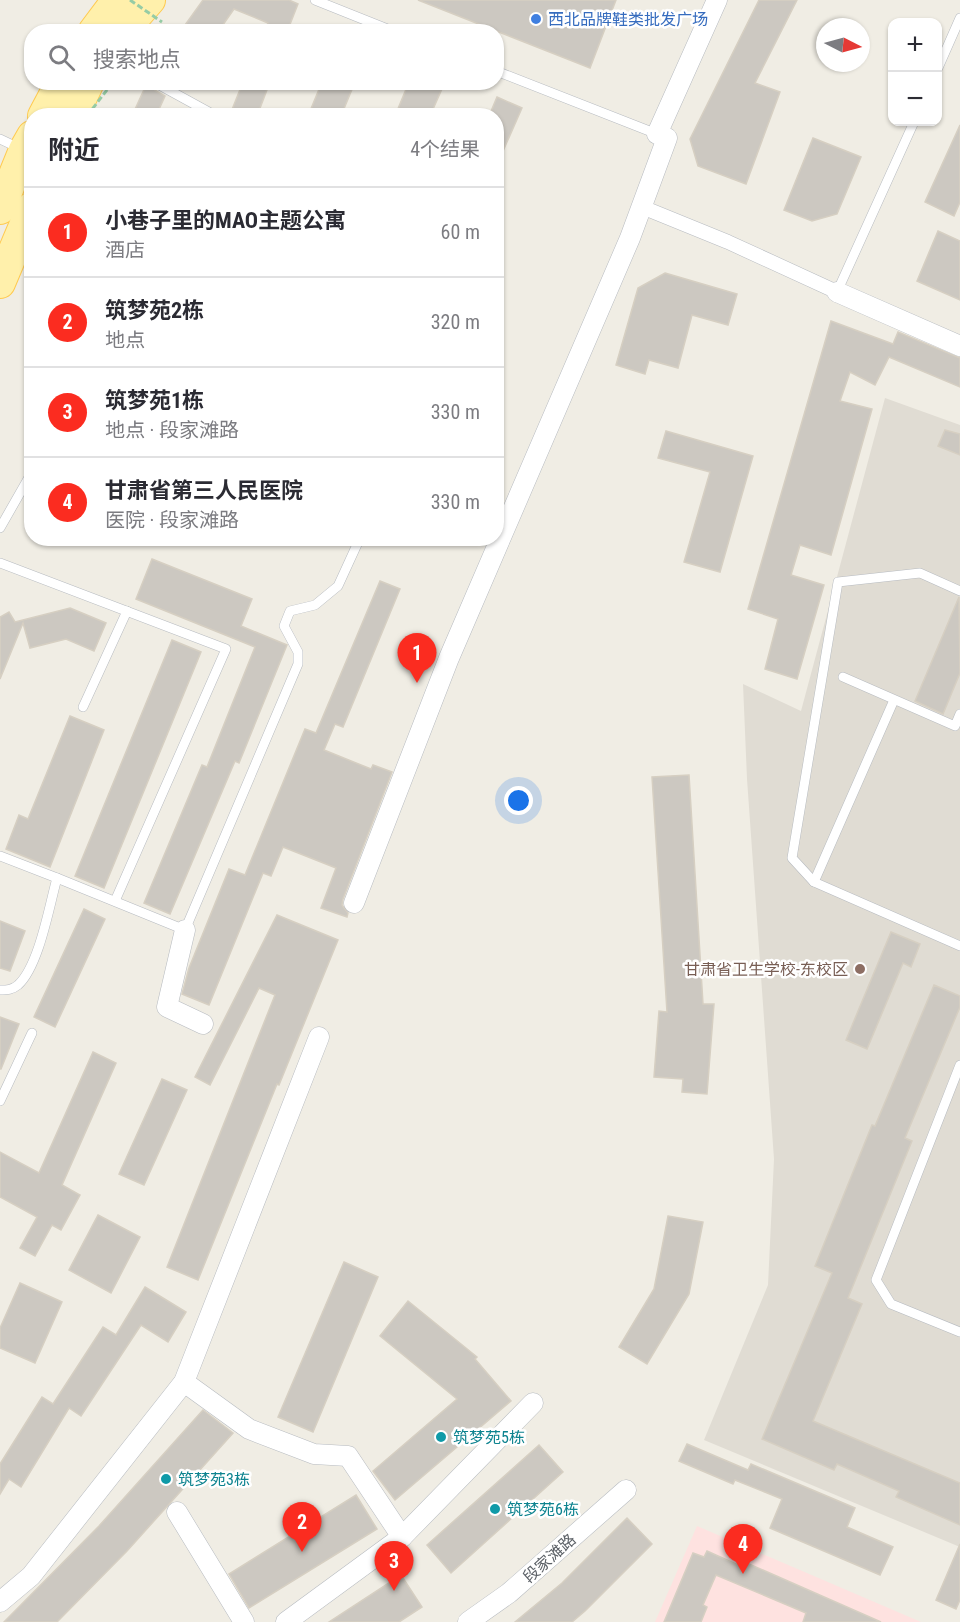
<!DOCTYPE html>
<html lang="zh">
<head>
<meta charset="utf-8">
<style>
	:root { --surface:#fff; --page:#f7f7f7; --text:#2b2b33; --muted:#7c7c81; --line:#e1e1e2; --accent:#fb2c20 }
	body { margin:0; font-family:"Roboto Condensed","Noto Sans SC",sans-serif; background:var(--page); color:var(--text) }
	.controls { position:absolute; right:18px; top:18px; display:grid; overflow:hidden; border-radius:12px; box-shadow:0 2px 4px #0004 }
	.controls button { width:54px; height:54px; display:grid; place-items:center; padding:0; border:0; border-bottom:2px solid var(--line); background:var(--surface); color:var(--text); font:30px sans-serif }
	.compass { position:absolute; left:816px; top:18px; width:54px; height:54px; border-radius:50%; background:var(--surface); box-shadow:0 2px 4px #0004; rotate:96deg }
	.you { position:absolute; left:519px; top:801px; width:21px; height:21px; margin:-15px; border:4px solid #fff; border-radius:50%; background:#1a73e8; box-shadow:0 0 0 9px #1a73e833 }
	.badge { display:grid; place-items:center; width:39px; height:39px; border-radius:50%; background:var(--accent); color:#fff; font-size:20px; font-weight:700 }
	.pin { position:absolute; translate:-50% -50px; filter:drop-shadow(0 2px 3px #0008) }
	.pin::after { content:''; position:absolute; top:32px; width:21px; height:18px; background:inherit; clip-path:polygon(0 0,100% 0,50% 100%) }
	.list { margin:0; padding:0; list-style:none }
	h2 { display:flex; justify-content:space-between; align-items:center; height:78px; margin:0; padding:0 24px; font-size:26px }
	h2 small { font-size:20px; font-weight:400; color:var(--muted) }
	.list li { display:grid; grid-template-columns:39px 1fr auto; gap:18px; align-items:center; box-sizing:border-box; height:90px; padding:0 24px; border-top:2px solid var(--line) }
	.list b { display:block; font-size:22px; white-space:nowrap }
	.list p { margin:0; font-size:20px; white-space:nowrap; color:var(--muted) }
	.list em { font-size:20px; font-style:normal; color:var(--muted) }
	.icon { flex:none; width:33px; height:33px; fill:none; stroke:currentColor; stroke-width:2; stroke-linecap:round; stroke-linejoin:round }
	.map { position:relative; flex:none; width:960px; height:1622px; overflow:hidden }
	.search { position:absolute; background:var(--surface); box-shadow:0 2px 4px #0004; left:24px; top:24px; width:480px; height:66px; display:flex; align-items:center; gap:15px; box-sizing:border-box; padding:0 21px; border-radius:24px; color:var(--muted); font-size:22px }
	.panel { position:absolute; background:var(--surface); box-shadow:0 2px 4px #0004; left:24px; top:108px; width:480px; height:438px; border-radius:24px }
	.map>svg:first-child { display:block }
</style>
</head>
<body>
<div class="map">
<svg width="960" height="1622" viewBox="0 0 960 1622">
	<rect width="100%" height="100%" fill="#f0ede4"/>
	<!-- education -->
	<polygon fill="#e0dcd3" points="885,398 960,425 960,1547 704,1440 768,1285 774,1159 747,779 743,684 801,711"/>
	<!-- medical -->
	<polygon fill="#fee2e0" points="697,1526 921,1622 655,1622"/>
	<!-- building -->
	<g fill="#ccc8c1" stroke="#d6cfc2" stroke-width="1.5">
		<polygon points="203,0 289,0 298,4 287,32 265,32 268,23 234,9 218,32 180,32"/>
		<polygon points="418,0 616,0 590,68"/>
		<polygon points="759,0 797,0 755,83 780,92 746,184 698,166 690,139"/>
		<polygon points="243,82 270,82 257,116 240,116 231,112"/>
		<polygon points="322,82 355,82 341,116 308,116"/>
		<polygon points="409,82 445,82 430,116 395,116"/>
		<polygon points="147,83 151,88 165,96 156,116 132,116"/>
		<polygon points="497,97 522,108 496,167 496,116 489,116"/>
		<polygon points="960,125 960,202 954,216 925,202"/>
		<polygon points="813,138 861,157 837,214 812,221 784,210"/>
		<polygon points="938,231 960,241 960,300 917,281"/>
		<polygon points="665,273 737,294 728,325 692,315 678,368 649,360 645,374 616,365 638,288"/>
		<polygon points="831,321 893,344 898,332 960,358 960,387 889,357 875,385 850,372 840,401 872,409 831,555 800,545 791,575 824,585 797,679 765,669 778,619 748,609"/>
		<polygon points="945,430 960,434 960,455 938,446"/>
		<polygon points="666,431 753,456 720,572 684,562 710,472 658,458"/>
		<polygon points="152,559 252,599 241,626 287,645 239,763 235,761 170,914 144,903 202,765 207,767 255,647 136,599"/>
		<polygon points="380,581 400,589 343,727 335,724 324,750 371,769 373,765 392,772 343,899 342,905 348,913 347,917 321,908 336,868 283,847 271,876 263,873 209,1005 182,994 189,968 229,869 245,875 305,729 316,733"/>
		<polygon points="959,597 960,673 943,714 915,701"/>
		<polygon points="70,608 106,623 94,651 66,639 30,648 23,623 0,679 0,617 9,612 15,622"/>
		<polygon points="172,640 201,652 104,888 75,876"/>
		<polygon points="70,716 104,730 50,867 6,849 19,815 28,819"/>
		<polygon points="689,775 703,1004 714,1004 707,1094 682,1092 683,1079 654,1077 659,1011 667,1012 652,777"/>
		<polygon points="84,909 105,919 55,1027 34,1017"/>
		<polygon points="277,915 338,940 279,1085 277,1084 198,1280 167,1267 275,995 259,988 210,1085 195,1077"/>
		<polygon points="0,921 25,931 10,971 0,968"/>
		<polygon points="891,932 920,944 911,967 903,963 867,1049 846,1040"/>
		<polygon points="934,985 960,996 960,1007 905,1138 912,1141 848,1298 862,1304 813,1421 960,1483 960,1525 896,1497 899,1491 837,1464 834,1470 762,1439 832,1273 815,1266 872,1125 875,1126"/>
		<polygon points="0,1017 19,1024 1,1069 0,1069"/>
		<polygon points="93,1052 116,1063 62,1185 80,1195 61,1230 52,1225 35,1256 20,1248 37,1217 0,1197 0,1152 39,1173"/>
		<polygon points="162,1079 187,1090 144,1185 119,1174"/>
		<polygon points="98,1215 140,1237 111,1293 69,1270"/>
		<polygon points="668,1216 703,1222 689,1294 647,1364 619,1347 654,1289"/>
		<polygon points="344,1262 378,1277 313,1432 278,1417"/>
		<polygon points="20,1283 62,1302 35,1363 0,1348 0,1328"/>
		<polygon points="145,1287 186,1312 168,1342 141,1325 81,1416 69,1408 21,1487 9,1479 0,1494 0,1464 42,1397 53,1404 103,1327 116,1335"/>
		<polygon points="408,1301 477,1357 475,1359 511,1401 395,1500 373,1471 457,1399 380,1336"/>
		<polygon points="203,1410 233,1433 127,1551 57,1622 4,1622 99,1526"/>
		<polygon points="687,1444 748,1470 751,1464 855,1508 847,1527 893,1547 880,1575 770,1528 782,1499 735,1480 733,1484 679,1461"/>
		<polygon points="539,1445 563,1472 451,1573 427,1545"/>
		<polygon points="356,1495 377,1529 249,1608 229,1574"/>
		<polygon points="627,1518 652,1544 585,1611 572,1622 515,1622 562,1583"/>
		<polygon points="960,1544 960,1600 956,1609 936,1600"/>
		<polygon points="707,1551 738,1565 740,1560 881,1622 803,1622 806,1613 716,1575 703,1605 707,1607 701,1622 664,1622 693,1553 704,1557"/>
		<polygon points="401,1575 422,1607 399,1622 329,1622"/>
	</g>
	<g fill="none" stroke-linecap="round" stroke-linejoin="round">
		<!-- service casing -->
		<g stroke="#b7bbc0" stroke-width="10">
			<g id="service">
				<polyline points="315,0 395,32"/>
				<polyline points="938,68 960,18"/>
				<polyline points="496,71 657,134"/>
				<polyline points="154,82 216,116"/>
				<polyline points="0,139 21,149"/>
				<polyline points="837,292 914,122"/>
				<polyline points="0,528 32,472"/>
				<polyline points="0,563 226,649 115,901"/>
				<polyline points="960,591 920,573 838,582 792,858 814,882 960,946"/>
				<polyline points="843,677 955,726 960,714"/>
				<polyline points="83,707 127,611"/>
				<polyline points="0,856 57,878"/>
				<polyline points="814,882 894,700"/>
				<path d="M0,990C7,990 12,990 18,985C39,966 49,907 57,878L185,930L298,664V652L284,626L290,611L315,605L338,586L360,538"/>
				<polyline points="960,1065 876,1280 891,1304 960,1332"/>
				<polyline points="0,1101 32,1033"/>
			</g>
		</g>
		<!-- pedestrian casing -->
		<g stroke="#b7bbc0" stroke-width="15">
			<polyline id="pedestrian" points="642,207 728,242 837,292"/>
		</g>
		<!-- minor casing -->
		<g stroke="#b7bbc0" stroke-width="21">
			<g id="minor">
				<polyline points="837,292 960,346"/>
				<polyline points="354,903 449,658 630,238 667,138 657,134 717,0"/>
				<polyline points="185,930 167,1007 203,1024"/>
				<polyline points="184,1382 249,1429 314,1454 348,1456 402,1537"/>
				<polyline points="177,1512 244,1622"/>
				<polyline points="0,1602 31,1576 184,1382 319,1037"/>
				<polyline points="286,1622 402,1537 533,1403"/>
				<polyline points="468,1622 509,1593 626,1490"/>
			</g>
		</g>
		<!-- primary casing -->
		<g stroke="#ffca4f" stroke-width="32">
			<g id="primary">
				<polyline points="93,32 117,0"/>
				<polyline points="122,32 150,0"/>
				<polyline points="43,116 61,82"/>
				<polyline points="73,116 89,82"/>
				<polyline points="0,209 24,150 32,136"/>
				<polyline points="0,283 32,207"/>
			</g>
		</g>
		<!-- service -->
		<use href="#service" stroke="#fff" stroke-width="9"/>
		<!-- pedestrian -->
		<use href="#pedestrian" stroke="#fff" stroke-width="14"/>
		<!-- minor -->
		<use href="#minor" stroke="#fff" stroke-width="20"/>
		<!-- primary -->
		<use href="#primary" stroke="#fff0ab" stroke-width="30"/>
		<!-- path-bridge -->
		<g stroke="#96cca5" stroke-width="3" stroke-dasharray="6 3" stroke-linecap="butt">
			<polyline points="130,0 162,22"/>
			<polyline points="87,116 113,82"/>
		</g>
	</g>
	<!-- markers -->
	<circle fill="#3f7fe0" stroke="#fff" stroke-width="2" cx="536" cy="19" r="6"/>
	<circle fill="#8d6e63" stroke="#fff" stroke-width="2" cx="860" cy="969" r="6"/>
	<g fill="#0f9aa8" stroke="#fff" stroke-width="2">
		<circle cx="441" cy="1437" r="6"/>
		<circle cx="166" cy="1479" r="6"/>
		<circle cx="495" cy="1509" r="6"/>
	</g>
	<g text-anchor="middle" stroke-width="5" stroke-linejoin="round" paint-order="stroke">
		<!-- shop labels -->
		<g font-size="16" fill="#366cbe" stroke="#fff" text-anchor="start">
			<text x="548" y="25">西北品牌鞋类批发广场</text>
		</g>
		<!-- education labels -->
		<g font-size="16" fill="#785e54" stroke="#fff" text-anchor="end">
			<text x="848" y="975">甘肃省卫生学校-东校区</text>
		</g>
		<!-- culture labels -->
		<g font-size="16" fill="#0d838f" stroke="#fff" text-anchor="start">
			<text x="453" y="1443">筑梦苑5栋</text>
			<text x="178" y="1485">筑梦苑3栋</text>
			<text x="507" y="1515">筑梦苑6栋</text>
		</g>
		<!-- street labels -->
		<g font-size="16" fill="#5c6167" stroke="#fff">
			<text transform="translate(549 1558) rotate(-42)" y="6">段家滩路</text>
		</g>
	</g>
</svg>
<div class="controls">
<button>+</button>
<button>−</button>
</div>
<svg class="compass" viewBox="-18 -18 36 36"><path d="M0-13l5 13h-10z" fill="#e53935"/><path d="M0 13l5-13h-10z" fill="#7c7c81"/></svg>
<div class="you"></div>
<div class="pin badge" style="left:417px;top:683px">1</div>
<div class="pin badge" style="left:302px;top:1552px">2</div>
<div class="pin badge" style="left:394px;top:1591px">3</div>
<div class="pin badge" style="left:743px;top:1574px">4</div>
<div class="search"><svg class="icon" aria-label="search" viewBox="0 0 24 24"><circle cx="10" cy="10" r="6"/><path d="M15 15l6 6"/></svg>搜索地点</div>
<section class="panel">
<h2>附近<small>4个结果</small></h2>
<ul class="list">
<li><span class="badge">1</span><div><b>小巷子里的MAO主题公寓</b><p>酒店</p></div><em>60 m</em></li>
<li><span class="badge">2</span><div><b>筑梦苑2栋</b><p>地点</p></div><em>320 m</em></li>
<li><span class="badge">3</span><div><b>筑梦苑1栋</b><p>地点 · 段家滩路</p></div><em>330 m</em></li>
<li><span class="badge">4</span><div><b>甘肃省第三人民医院</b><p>医院 · 段家滩路</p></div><em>330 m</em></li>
</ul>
</section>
</div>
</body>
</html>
